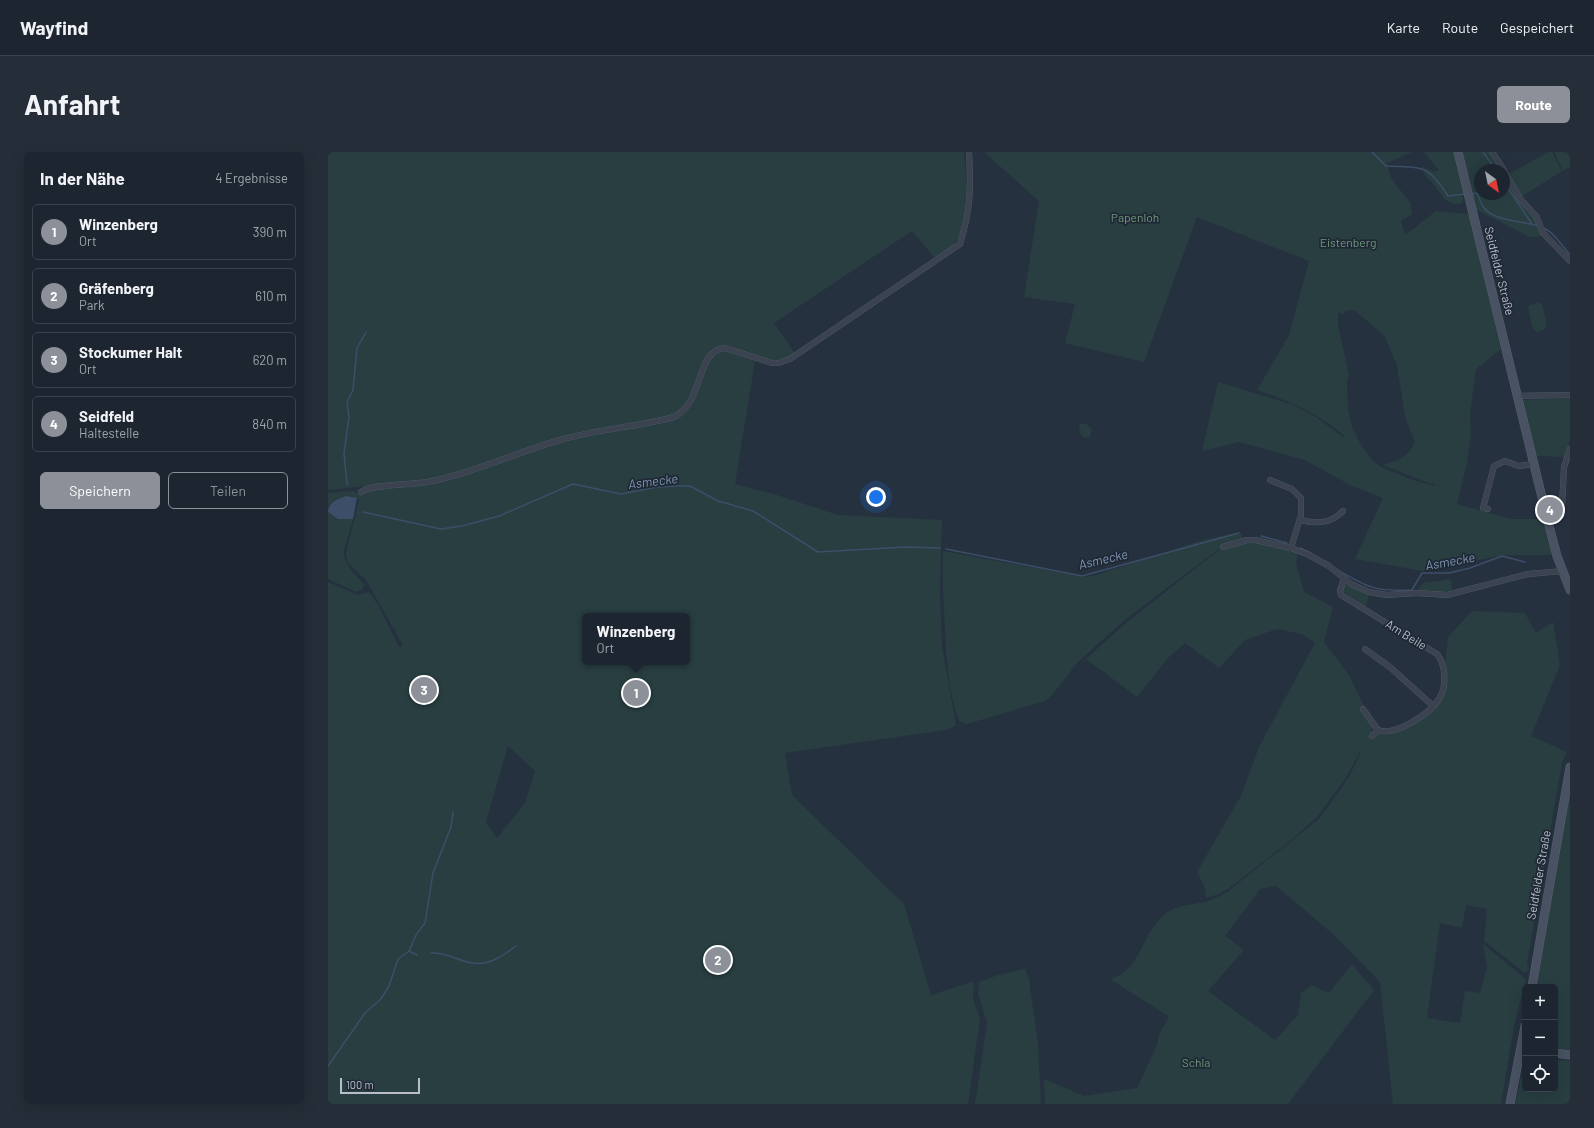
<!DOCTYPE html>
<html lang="de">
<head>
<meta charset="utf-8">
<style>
	:root { --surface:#1c2530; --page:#252d38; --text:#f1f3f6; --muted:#a0a5ab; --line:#3a424c; --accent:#8c9099 }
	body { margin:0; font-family:Barlow,sans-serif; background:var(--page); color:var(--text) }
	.controls { position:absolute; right:12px; bottom:12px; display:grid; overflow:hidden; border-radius:6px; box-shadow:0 4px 16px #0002 }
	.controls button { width:36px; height:36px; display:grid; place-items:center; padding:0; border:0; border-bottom:1px solid var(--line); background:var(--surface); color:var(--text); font:20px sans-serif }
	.compass { position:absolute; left:1146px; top:12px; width:36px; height:36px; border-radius:50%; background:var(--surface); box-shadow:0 4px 16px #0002; rotate:147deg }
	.scale { position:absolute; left:12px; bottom:10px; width:80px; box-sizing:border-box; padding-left:4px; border:2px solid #b7beca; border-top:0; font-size:11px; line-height:14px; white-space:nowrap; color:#b7beca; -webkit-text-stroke:3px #1f2835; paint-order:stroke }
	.you { position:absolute; left:548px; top:345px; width:14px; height:14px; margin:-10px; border:3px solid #fff; border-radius:50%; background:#1a73e8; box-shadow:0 0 0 6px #1a73e833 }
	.badge { display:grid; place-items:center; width:26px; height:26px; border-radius:50%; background:var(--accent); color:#fff; font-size:13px; font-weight:700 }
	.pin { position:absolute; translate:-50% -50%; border:2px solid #fff; box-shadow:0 1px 4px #0006 }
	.popup { position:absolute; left:254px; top:461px; width:108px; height:52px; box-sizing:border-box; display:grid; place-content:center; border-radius:6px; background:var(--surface); filter:drop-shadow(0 1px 3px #0005); font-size:13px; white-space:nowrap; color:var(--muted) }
	.popup b { font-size:15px; color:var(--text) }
	.popup::after { content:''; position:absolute; left:50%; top:100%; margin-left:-8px; border:8px solid transparent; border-top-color:var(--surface) }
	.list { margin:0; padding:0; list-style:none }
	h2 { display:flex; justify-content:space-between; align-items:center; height:52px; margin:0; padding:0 16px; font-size:17px }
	h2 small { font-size:13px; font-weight:400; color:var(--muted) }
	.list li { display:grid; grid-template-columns:26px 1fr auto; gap:12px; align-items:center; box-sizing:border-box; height:56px; margin:0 8px 8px; padding:0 8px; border:1px solid var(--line); border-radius:6px }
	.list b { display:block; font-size:15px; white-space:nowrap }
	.list p { margin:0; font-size:13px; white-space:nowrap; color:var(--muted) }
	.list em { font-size:13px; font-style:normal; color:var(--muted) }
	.actions { display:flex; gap:8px; padding:12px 16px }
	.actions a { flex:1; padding:9px 0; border:1px solid var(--accent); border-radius:6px; text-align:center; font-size:14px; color:var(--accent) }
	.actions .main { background:var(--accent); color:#fff }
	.icon { flex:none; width:22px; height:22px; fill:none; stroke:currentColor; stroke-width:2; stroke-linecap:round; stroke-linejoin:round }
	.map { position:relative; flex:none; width:1242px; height:952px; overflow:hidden; border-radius:6px }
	header { display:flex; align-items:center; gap:24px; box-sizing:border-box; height:56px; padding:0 20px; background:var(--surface); border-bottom:1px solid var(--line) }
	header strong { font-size:19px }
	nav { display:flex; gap:22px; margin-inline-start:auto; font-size:14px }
	.intro { display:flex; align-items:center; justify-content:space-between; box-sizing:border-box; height:96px; padding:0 24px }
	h1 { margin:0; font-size:28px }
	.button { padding:10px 18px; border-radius:6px; background:var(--accent); color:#fff; font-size:14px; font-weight:700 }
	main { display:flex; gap:24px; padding:0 24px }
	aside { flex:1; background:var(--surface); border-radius:6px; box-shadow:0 4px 16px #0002 }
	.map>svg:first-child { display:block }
</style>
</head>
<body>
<header>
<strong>Wayfind</strong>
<nav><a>Karte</a><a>Route</a><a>Gespeichert</a></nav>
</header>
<div class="intro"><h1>Anfahrt</h1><a class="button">Route</a></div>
<main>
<aside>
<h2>In der Nähe<small>4 Ergebnisse</small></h2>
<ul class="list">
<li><span class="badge">1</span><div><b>Winzenberg</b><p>Ort</p></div><em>390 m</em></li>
<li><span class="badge">2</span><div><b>Gräfenberg</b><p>Park</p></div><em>610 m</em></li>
<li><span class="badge">3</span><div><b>Stockumer Halt</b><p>Ort</p></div><em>620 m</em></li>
<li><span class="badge">4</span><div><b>Seidfeld</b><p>Haltestelle</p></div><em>840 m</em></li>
</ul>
<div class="actions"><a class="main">Speichern</a><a>Teilen</a></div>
</aside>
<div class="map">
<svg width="1242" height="952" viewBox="0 0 1242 952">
	<rect width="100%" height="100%" fill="#263140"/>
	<!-- green -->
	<g fill="#283e41" fill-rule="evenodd">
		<path d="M0,0H636C638,24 645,68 629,88C623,96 616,101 609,108L584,79L446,171L467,202L450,210L397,199L427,209L407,332L446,342L510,363L614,368L612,437L614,495L628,573L622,577L597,581L457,601L464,643L576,752L603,843L646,829L645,847L652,867L640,952H0V430L30,443L41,440L50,453L71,495L75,493L38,428L20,411L18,401L31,348L29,346L4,350L0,355V341L25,339L33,343L36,339L120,326L174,310L97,328L0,338ZM257,464H359V510H257ZM180,594L207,619L197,651L169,686L158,670Z"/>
		<path d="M656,0H1084L1059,11L1063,26L1083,52L1084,62L1073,69L1077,83L1108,59L1141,62L1173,197L1148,217L1142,263L1143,283L1139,311L1129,352L1183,367H1214L1224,403H1177L1094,419L1027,407L1055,346L1022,333L977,308L911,290L874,299L890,230L966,253L988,265L1015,285H1017C992,262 961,249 929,238L961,183L981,109L869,65L816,210L737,191L747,152L696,145L711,49ZM1026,158L1056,183L1069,213L1077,265L1087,290C1081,305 1069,309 1055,313L1100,331L1106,332L1107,334L1082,327L1053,315L1045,309L1033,293L1024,275L1020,256L1019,229L1021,223L1010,173V161L1016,162L1017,159Z"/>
		<path d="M1096,0H1128C1131,13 1139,39 1134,51L1127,52L1117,48L1108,35L1097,23L1093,14L1106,20L1111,18Z"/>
		<polygon points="1134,0 1161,0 1174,18 1152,18 1152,42 1176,42 1176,21 1206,63 1214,84 1202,85 1147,57"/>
		<polygon points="1220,0 1224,0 1234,19 1193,45 1179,23"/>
		<polygon points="1226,0 1242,0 1242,15 1235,19"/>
		<polygon points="1210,150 1214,152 1219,173 1216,178 1209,180 1204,175 1200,154"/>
		<polygon points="1242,246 1242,287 1238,305 1208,304 1195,248"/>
		<polygon points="752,272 758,272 764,277 762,285 756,286 751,279"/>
		<path d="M0,360L10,367H25C17,404 6,400 35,431L36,433L34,438L28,440L0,427Z"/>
		<path d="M911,380L914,383L915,388L895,394L799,466L750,510L724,543L717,549L639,572L631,569C618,534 618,494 616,457C615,437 614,418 615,399L756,425L768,423L875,388Z"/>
		<path d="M920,389L937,390L970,399L968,411L976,440L1005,455L996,490L1021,523L1046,574L1043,579C1070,589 1093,562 1113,547L1120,485L1144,459L1197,461L1208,481L1225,470L1232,513L1203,584L1239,600L1234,611L1199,811L1201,818L1197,821L1156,789L1159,757L1138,753L1134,776L1112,771L1099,866L1132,871L1137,839L1152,841L1159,815L1155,792L1198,827L1186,875L1173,952H1065L1052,830L1006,783L948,734L932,737L897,784L916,798L880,839L947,888L970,863L973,841L983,833L1001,841L1024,812L1046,838L960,952H717L716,927L756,944L809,936L829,893L831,882L840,867V864L782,827C812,820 814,781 836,763C848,753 861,753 876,750C884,749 891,744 899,740L991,667L1021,625L1032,602V599L1018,626L989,665L962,689L900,737L891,742L878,746L877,736L869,720L913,644L931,595L987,491L974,482L949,477L917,488L891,516L857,491L840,506L809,545L758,507L799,470L895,395Z"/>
		<polygon points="1123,427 1124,439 1101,441 1090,438 1095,431"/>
		<polygon points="1017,431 1041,443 1038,455 1014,439"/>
		<polygon points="1242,631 1242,898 1227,896 1227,835 1209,835"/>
		<polygon points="697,817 701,827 710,892 713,952 647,952 659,871 650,841 651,830 670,823"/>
		<polygon points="1227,908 1242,909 1242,952 1187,952 1193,927 1197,918 1197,937 1227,937"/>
	</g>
	<!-- water -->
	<path fill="#3c4e68" d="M18,344L29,346L25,367H10L0,360C0,350 10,347 18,344Z"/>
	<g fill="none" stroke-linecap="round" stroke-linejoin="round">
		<!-- stream -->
		<g stroke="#3c4e68" stroke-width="1.5">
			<path d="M1044,0L1058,14C1094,16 1099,11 1120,44L1137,42"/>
			<polyline points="1155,0 1168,18"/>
			<polyline points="1176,30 1204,72"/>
			<path d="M1143,42L1149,41C1151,46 1153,52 1156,56C1166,69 1195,69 1210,74"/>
			<path d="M1215,76C1226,80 1234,94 1242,103"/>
			<polyline points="19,333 16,301 21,265 19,250 25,238 29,196 38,180"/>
			<polyline points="35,360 113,377 134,374 171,364 245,332 293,342 329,335 350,334 362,334 390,349 425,359 490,400 578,395 612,396"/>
			<polyline points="933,384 959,391"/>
			<polyline points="972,396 983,401"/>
			<polyline points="618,397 754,424 911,381"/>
			<path d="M1008,417C1039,435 1047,440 1084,438L1094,421H1121L1142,416L1174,404L1197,410"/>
			<polyline points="1240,423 1242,427"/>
			<polyline points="81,799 89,803"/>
			<path d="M103,801C120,800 129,809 145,811C161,814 176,803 188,794"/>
			<polyline points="0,914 37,861 53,847 61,834 70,807 81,799 88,783 97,771 105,721 123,675 125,660"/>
		</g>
		<!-- street casing -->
		<g stroke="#58616d" stroke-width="6">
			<g id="street">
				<polyline points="1164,0 1176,18"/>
				<polyline points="1176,19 1193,48 1208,64 1215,81 1242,109"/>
				<polyline points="1189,244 1242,243"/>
				<polyline points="942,328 964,337 973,346 973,363 963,396"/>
				<path d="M33,340C42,332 84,333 99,330C145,321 187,301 232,288C269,277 309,275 346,265C377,250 367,198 397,196L444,211H451L462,207L632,92C643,56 643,37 641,0"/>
				<polyline points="1234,355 1236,315 1242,297"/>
				<polyline points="1160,357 1155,356 1166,314 1177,309 1191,314 1206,312"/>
				<path d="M972,368C988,372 1003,372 1015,359"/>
				<polyline points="895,395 919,388 927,388 963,396 981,403 1001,414 1023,432 1041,440 1059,443 1088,441 1119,443 1200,422 1235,419"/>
				<path d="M1016,426L1012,439L1013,443L1109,502C1118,513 1119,535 1111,547C1103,561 1067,585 1050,578L1044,584"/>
				<polyline points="1037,497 1063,516 1105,554"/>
				<polyline points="1035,557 1050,578"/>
			</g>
		</g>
		<!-- secondary casing -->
		<g stroke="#58616d" stroke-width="9">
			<g id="secondary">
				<polyline points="1130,0 1220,370 1229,404 1242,438"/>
				<polyline points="1204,835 1242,615"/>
				<polyline points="1227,901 1242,903"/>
				<polyline points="1182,952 1197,874"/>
			</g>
		</g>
		<!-- street -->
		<use href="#street" stroke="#3a434f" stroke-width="5.5"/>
		<!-- secondary -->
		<use href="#secondary" stroke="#485262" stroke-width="8"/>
	</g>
	<g text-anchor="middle" stroke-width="3.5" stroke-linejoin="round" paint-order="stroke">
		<!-- park labels -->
		<g font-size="12" fill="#6f9a79" stroke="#1f2835">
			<text x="807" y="70">Papenloh</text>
			<text x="1020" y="95">Eistenberg</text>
			<text x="868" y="915">Schla</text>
		</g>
		<!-- street labels -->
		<g font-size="12" fill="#b7beca" stroke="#1f2835">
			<text transform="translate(1171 119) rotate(76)" y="4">Seidfelder Straße</text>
			<text transform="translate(1078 483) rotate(32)" y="4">Am Beile</text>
			<text transform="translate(1211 723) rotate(-80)" y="4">Seidfelder Straße</text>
		</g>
		<!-- water labels -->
		<g font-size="13" font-style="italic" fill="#7f94b1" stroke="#1f2835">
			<text transform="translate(325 329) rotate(-7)" y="5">Asmecke</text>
			<text transform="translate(775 407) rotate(-13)" y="5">Asmecke</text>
			<text transform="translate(1122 409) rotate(-10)" y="5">Asmecke</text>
		</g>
	</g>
</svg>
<div class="controls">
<button>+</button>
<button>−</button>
<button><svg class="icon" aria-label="locate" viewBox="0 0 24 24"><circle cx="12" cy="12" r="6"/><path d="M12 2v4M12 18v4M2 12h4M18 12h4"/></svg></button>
</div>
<svg class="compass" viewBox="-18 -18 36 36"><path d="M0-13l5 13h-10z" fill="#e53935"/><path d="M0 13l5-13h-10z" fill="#a0a5ab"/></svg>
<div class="scale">100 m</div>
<div class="you"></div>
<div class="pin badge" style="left:308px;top:541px">1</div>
<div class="popup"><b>Winzenberg</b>Ort</div>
<div class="pin badge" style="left:390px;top:808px">2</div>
<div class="pin badge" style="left:96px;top:538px">3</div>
<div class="pin badge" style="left:1222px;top:358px">4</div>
</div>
</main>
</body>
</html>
